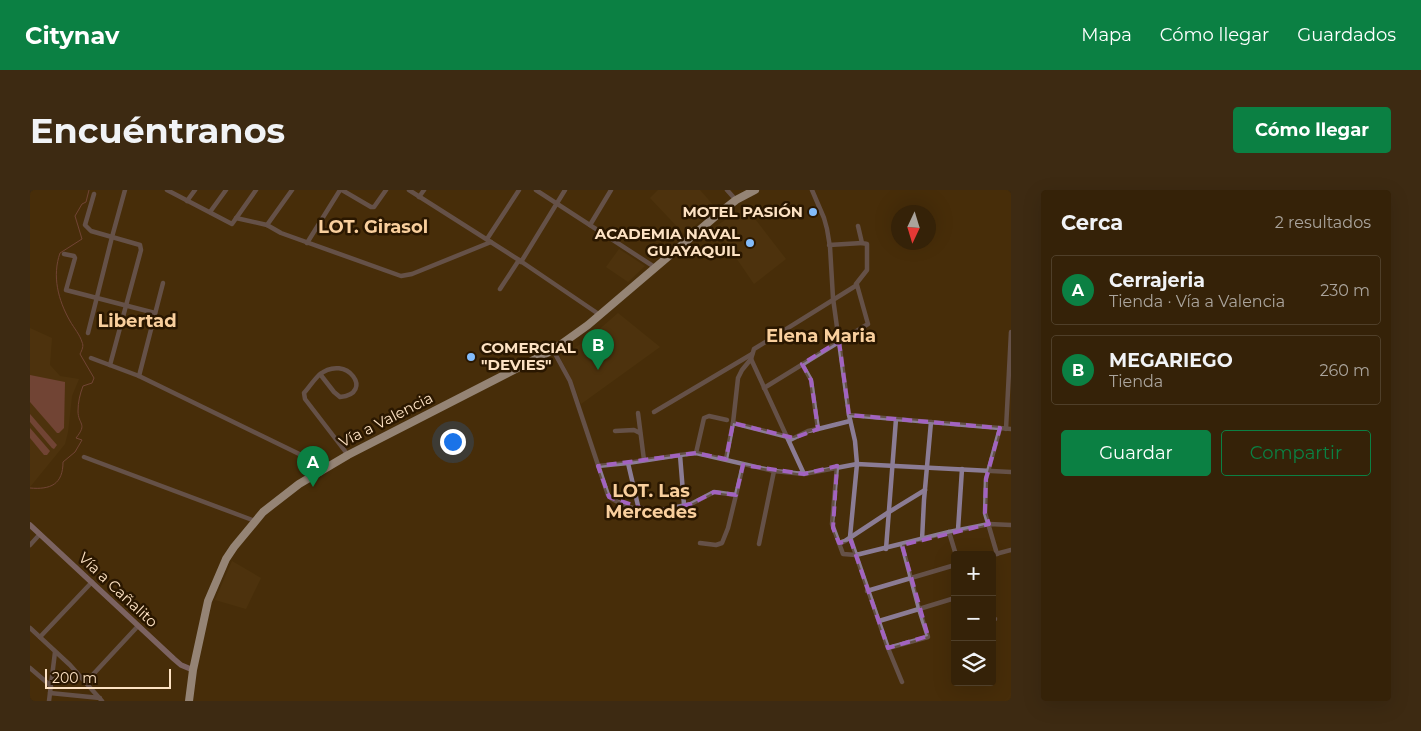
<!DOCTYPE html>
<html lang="es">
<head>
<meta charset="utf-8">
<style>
	:root { --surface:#352208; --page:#3d2a12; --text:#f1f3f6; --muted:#aaa49c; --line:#4f3f29; --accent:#0b8043 }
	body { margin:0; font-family:Montserrat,sans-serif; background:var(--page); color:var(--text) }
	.controls { position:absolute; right:15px; bottom:15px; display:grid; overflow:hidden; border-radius:5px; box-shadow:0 5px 20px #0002 }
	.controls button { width:45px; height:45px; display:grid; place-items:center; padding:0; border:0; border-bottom:1px solid var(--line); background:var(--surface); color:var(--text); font:25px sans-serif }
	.compass { position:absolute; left:861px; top:15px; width:45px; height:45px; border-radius:50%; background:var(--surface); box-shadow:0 5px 20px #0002; rotate:184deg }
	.scale { position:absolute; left:15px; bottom:12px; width:126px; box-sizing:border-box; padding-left:5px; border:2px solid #fde2c3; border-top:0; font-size:14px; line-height:18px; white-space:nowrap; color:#fde2c3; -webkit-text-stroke:4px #2a1700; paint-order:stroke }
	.you { position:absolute; left:422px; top:251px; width:18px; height:18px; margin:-12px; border:4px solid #fff; border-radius:50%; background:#1a73e8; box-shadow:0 0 0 8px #1a73e833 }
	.badge { display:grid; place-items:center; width:32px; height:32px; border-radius:50%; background:var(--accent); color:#fff; font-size:16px; font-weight:700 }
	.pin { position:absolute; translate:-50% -41px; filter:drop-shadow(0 1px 2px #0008) }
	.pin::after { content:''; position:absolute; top:26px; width:18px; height:15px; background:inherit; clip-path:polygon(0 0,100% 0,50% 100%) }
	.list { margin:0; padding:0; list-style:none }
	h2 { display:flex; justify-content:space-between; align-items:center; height:65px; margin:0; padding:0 20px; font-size:21px }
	h2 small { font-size:16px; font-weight:400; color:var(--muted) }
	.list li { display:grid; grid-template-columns:32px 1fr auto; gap:15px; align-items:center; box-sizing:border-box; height:70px; margin:0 10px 10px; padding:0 10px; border:1px solid var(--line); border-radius:5px }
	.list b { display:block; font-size:19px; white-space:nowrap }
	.list p { margin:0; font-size:16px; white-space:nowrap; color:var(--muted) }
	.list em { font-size:16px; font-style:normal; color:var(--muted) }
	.actions { display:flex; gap:10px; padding:15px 20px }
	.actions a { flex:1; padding:11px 0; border:1px solid var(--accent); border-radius:5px; text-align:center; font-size:18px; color:var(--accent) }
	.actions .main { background:var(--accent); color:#fff }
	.icon { flex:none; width:28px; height:28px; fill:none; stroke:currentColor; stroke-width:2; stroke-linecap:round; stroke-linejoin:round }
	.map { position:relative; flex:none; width:981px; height:511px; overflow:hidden; border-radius:5px }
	header { display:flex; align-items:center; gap:30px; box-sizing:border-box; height:70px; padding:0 25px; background:var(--accent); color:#fff }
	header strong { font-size:24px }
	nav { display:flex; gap:28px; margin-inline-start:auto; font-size:18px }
	.intro { display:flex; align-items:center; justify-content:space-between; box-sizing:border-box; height:120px; padding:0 30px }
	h1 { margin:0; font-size:35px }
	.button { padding:12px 22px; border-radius:5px; background:var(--accent); color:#fff; font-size:18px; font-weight:700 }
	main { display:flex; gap:30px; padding:0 30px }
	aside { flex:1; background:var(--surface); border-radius:5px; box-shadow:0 5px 20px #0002 }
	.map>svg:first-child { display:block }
</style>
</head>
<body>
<header>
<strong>Citynav</strong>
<nav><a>Mapa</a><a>Cómo llegar</a><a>Guardados</a></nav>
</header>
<div class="intro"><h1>Encuéntranos</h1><a class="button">Cómo llegar</a></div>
<main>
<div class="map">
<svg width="981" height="511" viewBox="0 0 981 511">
	<rect width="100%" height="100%" fill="#472e0a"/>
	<!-- built -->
	<g fill="#553912">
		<polygon points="628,0 670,0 685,17 655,45 620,8"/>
		<polygon points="715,16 756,69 724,94 685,37"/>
		<polygon points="589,59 615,76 598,92 576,77"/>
		<polygon points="588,123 630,157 551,214 543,192 530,167 557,150"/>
		<polygon points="0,138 22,148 20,175 30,186 49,189 42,206 38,242 35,254 0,297"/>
		<polygon points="202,371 231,388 216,419 185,410"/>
	</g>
	<!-- water -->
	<g fill="#a55f69">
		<polygon points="0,185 35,192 34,238 29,243 27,243 0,212"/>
		<polygon points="0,224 27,255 24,259 22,258 0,232"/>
		<polygon points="0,238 20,261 17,265 14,265 0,248"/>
	</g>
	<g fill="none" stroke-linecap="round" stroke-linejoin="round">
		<!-- stream -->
		<path stroke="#a55f69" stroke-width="1" d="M0,298C21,300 33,294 33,272L45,262L52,250L46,248C58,233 48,235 48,221C48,212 50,204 53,196L62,193L64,188L50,164C52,160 54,156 52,152C50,145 44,138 40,131C28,110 22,86 30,63L52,49L45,26L52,14L56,12L59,0"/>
		<!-- street -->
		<g stroke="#8b7c95" stroke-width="4.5">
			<polyline points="137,0 202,34 226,0"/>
			<polyline points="312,0 341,17 344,17 356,0"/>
			<polyline points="379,0 489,70"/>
			<polyline points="506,0 626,78"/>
			<polyline points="697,0 706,10"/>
			<polyline points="782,0 794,28 797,39 800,57 803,108 819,225 825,251 827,274 820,347 826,365 919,342 959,334 981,335"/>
			<polyline points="389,7 394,0"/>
			<polyline points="157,11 165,0"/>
			<polyline points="180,22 196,0"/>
			<polyline points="206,28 237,35 251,43 371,86 382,84 461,52"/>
			<polyline points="237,35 262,0"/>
			<polyline points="560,35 581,0"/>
			<polyline points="457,49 489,0"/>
			<polyline points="277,53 310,0"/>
			<polyline points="799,55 832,53"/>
			<polyline points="34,64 44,66 45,68 36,100 125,123"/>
			<polyline points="491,72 535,0"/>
			<polyline points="826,94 837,80 837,54 832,53 828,36"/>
			<polyline points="470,99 489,70 570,125"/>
			<polyline points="58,143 82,47 61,41 55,35 64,4"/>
			<polyline points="523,160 540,191 578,305 582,309 592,314 609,320 623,322 661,314 684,302 706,305 698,338 692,353 686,355 670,353"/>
			<polyline points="61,168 109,186 296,277"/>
			<polyline points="721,169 724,159 827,95 838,134 734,198"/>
			<polyline points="772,174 781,190 788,239 820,231"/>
			<polyline points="80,175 111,60 110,55 82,47 95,0"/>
			<path d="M290,184L304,202L310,207C345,204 317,162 289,185C284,190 279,197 274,203L275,209L318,265"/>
			<polyline points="109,186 133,93"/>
			<polyline points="624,222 722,164"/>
			<polyline points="608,223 614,270"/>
			<polyline points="819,225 981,239"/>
			<polyline points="703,233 758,247"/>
			<polyline points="976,239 981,142"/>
			<polyline points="585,241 604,240 610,243"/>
			<polyline points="760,250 778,241 788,239"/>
			<polyline points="666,263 674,228 679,226 697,230"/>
			<polyline points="650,265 666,263 744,281 774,284 721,169 712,180 708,188 703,233 696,269"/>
			<polyline points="54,267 225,331"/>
			<polyline points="598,273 650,265 654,315"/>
			<polyline points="568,276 598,273 609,320"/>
			<polyline points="807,276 802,334 813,364 826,365 858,458 872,492"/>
			<polyline points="774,284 827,274 981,282"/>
			<polyline points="706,305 713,275"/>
			<polyline points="928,340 932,279"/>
			<polyline points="919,342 926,365"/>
			<polyline points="892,350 894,310 901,232"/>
			<polyline points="809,353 815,351 859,322 895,300"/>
			<polyline points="729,354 744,281"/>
			<polyline points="0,355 10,344"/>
			<polyline points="872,355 889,419 925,408"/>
			<polyline points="856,359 866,229"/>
			<polyline points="967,364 955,323 956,289 970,238"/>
			<polyline points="962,365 981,360"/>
			<polyline points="837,401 925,375"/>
			<polyline points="962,428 965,429"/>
			<polyline points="849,431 889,419 898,447 858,458"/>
			<polyline points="0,438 40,475 72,511"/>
			<polyline points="10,447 62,392"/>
			<polyline points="0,478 21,496"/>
			<polyline points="56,492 108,436"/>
			<polyline points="20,503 70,508"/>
			<polyline points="19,511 25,462"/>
		</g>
		<!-- secondary -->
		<polyline stroke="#bca4cc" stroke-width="5.5" points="0,335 144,469 151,475 163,480"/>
		<!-- highway -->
		<polyline stroke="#f4edf9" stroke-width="8" points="159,511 163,480 178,411 196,369 204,357 233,322 269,294 318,265 523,160 558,135 687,25 706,10 725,0"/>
	</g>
	<!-- marked area -->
	<path d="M0 0H981V511H0ZM809,151L819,225L970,238L956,289L955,323L959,334L872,355L898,446L858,458L821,351L809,353L803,338L807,276L774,284L713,275L706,305L684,302L661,314L623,322L579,307L568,276L666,263L696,269L703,233L764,248L788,239L781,190L772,174Z" fill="#472e0a" fill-opacity=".55" fill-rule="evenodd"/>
	<path fill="none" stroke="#a263c0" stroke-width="4" stroke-dasharray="10 6" stroke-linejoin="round" d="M809,151L819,225L970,238L956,289L955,323L959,334L872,355L898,446L858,458L821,351L809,353L803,338L807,276L774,284L713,275L706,305L684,302L661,314L623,322L579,307L568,276L666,263L696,269L703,233L764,248L788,239L781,190L772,174Z"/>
	<!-- markers -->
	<g fill="#83bcfb" stroke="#2a1700" stroke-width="2">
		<circle cx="783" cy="22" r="5"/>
		<circle cx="720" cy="53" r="5"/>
		<circle cx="441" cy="167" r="5"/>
	</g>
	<g text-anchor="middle" stroke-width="5" stroke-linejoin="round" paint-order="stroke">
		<!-- poi labels -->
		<g font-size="15" font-weight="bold" fill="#fde2c3" stroke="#2a1700" text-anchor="end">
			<text x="773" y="27">MOTEL PASIÓN</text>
			<text x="710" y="49">ACADEMIA NAVAL<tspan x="710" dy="17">GUAYAQUIL</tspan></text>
			<text x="451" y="163" text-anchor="start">COMERCIAL<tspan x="451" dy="17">"DEVIES"</tspan></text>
		</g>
		<!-- street labels -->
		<g font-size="15" fill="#fde2c3" stroke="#2a1700">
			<text transform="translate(356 230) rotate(-27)" y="5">Vía a Valencia</text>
			<text transform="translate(88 400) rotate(43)" y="5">Vía a Cañalito</text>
		</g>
		<!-- quarter labels -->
		<g font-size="18" font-weight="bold" fill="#f9cf9d" stroke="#2a1700">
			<text x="343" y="43">LOT. Girasol</text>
			<text x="107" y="137">Libertad</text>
			<text x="791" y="152">Elena Maria</text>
			<text x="621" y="307">LOT. Las<tspan x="621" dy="21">Mercedes</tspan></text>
		</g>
	</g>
</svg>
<div class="controls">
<button>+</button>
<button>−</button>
<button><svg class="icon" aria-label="layers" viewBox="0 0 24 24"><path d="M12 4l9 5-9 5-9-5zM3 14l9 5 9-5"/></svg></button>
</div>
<svg class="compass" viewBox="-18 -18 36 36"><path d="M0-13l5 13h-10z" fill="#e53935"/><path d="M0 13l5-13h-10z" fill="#aaa49c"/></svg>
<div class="scale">200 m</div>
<div class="you"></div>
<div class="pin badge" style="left:283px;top:297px">A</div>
<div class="pin badge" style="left:568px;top:180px">B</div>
</div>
<aside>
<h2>Cerca<small>2 resultados</small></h2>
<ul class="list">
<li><span class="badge">A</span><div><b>Cerrajeria</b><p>Tienda · Vía a Valencia</p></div><em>230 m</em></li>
<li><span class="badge">B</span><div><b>MEGARIEGO</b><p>Tienda</p></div><em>260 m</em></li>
</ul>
<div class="actions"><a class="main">Guardar</a><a>Compartir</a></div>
</aside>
</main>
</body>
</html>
